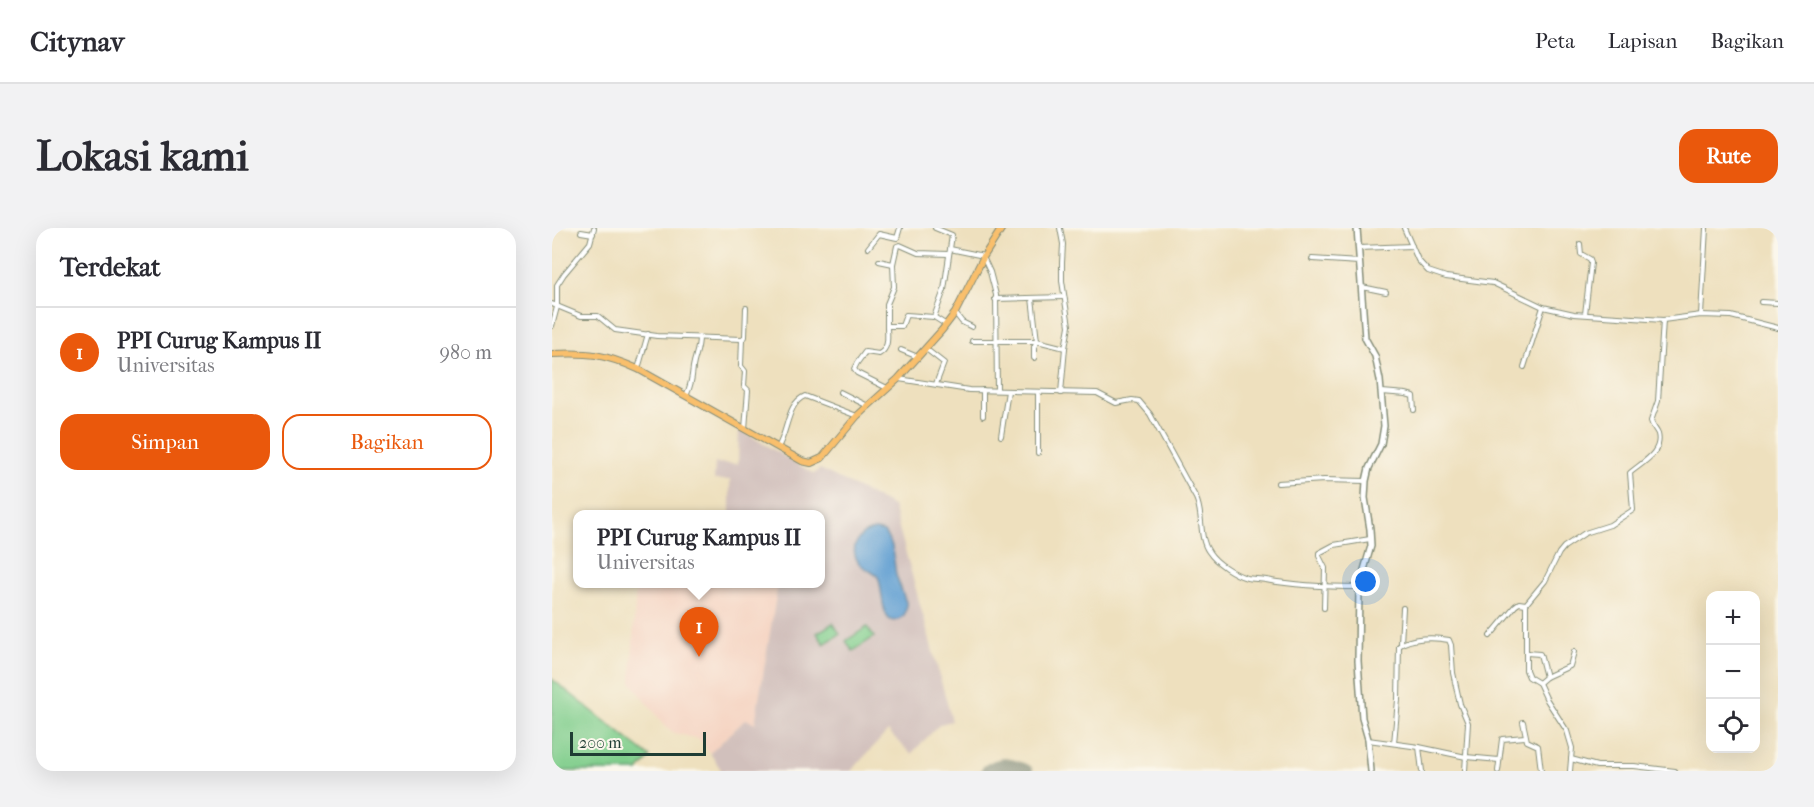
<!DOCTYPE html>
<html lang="id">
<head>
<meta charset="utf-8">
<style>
	:root { --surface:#fff; --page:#f2f2f3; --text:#2b2b33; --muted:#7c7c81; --line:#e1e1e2; --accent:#ea580c }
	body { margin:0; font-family:"IM FELL French Canon",serif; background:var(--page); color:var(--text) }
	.controls { position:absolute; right:18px; bottom:18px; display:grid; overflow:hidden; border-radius:12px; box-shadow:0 6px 24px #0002 }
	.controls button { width:54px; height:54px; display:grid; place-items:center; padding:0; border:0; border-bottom:2px solid var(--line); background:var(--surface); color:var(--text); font:30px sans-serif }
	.scale { position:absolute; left:18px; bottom:15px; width:136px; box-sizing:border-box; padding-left:6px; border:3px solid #1f3d34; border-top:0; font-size:16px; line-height:21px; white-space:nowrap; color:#1f3d34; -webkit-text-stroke:4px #fbf7ec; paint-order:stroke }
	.you { position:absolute; left:814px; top:354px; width:21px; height:21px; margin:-15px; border:4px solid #fff; border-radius:50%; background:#1a73e8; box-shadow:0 0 0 9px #1a73e833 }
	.badge { display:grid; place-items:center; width:39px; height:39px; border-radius:50%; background:var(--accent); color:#fff; font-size:20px; font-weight:700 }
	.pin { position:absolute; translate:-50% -50px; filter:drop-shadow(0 2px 3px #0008) }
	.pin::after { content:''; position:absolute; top:32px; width:21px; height:18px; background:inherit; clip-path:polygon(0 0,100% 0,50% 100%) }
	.popup { position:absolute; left:21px; top:282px; width:252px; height:78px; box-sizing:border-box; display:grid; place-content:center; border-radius:12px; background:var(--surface); filter:drop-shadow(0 2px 4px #0005); font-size:20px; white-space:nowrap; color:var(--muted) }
	.popup b { font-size:22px; color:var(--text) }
	.popup::after { content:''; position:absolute; left:50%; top:100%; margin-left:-12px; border:12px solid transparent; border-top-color:var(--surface) }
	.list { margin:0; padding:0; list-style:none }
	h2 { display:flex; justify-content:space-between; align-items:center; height:78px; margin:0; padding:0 24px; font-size:26px }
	h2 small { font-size:20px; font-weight:400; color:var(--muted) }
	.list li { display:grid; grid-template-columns:39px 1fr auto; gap:18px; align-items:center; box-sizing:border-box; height:90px; padding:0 24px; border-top:2px solid var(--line) }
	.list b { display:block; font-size:22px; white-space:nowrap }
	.list p { margin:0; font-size:20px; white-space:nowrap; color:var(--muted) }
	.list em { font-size:20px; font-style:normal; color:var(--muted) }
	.actions { display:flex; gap:12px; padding:18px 24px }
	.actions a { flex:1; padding:14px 0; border:2px solid var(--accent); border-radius:18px; text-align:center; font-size:21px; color:var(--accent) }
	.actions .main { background:var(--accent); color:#fff }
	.icon { flex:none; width:33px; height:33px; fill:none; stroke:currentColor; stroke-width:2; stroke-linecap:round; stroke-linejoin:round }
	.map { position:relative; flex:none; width:1226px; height:543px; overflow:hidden; border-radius:18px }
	header { display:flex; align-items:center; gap:36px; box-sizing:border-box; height:84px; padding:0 30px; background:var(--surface); border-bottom:2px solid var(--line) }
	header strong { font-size:28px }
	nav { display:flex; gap:33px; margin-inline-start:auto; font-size:21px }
	.intro { display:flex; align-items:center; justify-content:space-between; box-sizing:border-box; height:144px; padding:0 36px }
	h1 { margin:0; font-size:42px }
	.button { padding:15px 27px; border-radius:18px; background:var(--accent); color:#fff; font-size:21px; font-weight:700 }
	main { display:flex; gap:36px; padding:0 36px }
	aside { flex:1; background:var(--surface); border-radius:18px; box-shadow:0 6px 24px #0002 }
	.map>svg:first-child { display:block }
</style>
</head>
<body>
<header>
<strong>Citynav</strong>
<nav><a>Peta</a><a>Lapisan</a><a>Bagikan</a></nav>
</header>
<div class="intro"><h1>Lokasi kami</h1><a class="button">Rute</a></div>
<main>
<aside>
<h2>Terdekat<small></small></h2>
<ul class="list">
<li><span class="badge">1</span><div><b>PPI Curug Kampus II</b><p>Universitas</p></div><em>980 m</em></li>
</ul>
<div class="actions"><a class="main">Simpan</a><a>Bagikan</a></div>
</aside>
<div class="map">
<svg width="1226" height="543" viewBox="0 0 1226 543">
	<rect width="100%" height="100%" fill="#fbf7ec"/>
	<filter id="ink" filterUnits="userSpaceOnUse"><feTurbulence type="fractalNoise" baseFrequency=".0167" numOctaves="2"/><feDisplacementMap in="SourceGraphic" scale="12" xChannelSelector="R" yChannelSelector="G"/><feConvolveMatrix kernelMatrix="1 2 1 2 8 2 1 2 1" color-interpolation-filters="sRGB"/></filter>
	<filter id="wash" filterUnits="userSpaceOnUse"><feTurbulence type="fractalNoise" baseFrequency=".008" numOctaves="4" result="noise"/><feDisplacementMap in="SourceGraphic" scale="24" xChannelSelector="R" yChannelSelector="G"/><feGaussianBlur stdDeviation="1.35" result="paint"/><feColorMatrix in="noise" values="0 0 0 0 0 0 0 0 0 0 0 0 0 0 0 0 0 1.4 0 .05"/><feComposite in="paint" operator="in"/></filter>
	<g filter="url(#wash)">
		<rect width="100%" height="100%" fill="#eee0be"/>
		<!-- built -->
		<polygon fill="#f5d3c1" points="84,356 226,356 203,497 194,491 158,525 147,511 122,505 112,497 79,454"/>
		<!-- industrial -->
		<polygon fill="#d1c0bc" points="187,201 262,246 268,241 341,278 400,493 388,496 359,526 336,503 299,543 170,543 158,525 194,491 203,496 226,356 268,356 268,286 178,286 178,252 162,252 163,235 186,236"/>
		<!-- green -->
		<g fill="#80ce8c" stroke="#508660" stroke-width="1.5">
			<polygon points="281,395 288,406 272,416 265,405"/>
			<polygon points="315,399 322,409 301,423 294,413"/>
			<polygon points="0,451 98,529 86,543 0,543"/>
		</g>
		<!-- water -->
		<path fill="#619fd2" stroke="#406e83" stroke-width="1.5" d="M324,302L332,304L340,318L344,347L355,377L352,388C327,408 332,359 326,349C321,343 312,341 307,335C296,320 307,303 324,302Z"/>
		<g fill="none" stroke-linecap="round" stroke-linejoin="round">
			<!-- taxiway -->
			<path stroke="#868e79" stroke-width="12" d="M435,543C449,532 459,536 475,543"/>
		</g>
	</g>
	<g filter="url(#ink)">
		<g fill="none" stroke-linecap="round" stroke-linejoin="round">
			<!-- minor casing -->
			<g stroke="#868e79" stroke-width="6">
				<g id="minor">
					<polyline points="383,0 400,7 398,21"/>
					<polyline points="508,0 511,16 510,35 510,53 517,98 513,120 509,165"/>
					<polyline points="852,0 866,32 876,43 894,49 941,55 991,79 1022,86 1111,92 1149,87 1179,88 1226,100"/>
					<polyline points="29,4 41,6"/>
					<polyline points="1028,16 1029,26 1038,31 1039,35 1033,86"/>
					<polyline points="316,20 327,6 345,10 348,0"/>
					<polyline points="807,20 860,18"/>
					<polyline points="396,26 366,25 348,17 345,18 341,36 342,59 335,76 335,98 350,98 354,87 382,89 392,62 398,21 432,28"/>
					<polyline points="432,31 438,44 444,67 445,162"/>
					<polyline points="760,31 807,34"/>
					<polyline points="327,33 341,36"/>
					<polyline points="810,59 834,64"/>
					<polyline points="480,70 485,113 482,119 482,130"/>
					<polyline points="443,71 512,69"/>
					<polyline points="1209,74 1226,75"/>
					<polyline points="0,76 29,88 46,88 63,102 105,108 190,111 193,109 194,80"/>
					<polyline points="403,85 410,94 420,99"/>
					<polyline points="1149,87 1154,0"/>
					<polyline points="382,89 393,96"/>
					<polyline points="0,98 5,79 5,57 12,46 38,15 42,0"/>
					<polyline points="190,111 189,138 193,143 192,158 196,162 193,201"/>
					<polyline points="420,113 485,113 513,120"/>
					<polyline points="374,121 392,135 384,156"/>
					<polyline points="349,122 366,129"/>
					<polyline points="972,139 991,79"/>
					<polyline points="86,141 96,106"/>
					<path d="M347,151L417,162L545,165L564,175L580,172L587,173L598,186L644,270C652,287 646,309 657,324C664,335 683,347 695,350C701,351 708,351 714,352C745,358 775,359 807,359"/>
					<path d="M335,160L305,145L302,141L305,135L313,124L327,126C338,120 335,108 335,98"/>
					<polyline points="431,162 431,188"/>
					<polyline points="288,164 316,178"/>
					<polyline points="486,164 486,225"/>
					<polyline points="830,164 854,166 861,168 862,182"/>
					<path d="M134,168C139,158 140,150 141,139C143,127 147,122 147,109"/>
					<polyline points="449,208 456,163"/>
					<path d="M226,219C236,204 235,175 253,168L305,188"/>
					<polyline points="726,255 772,252 814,253"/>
					<polyline points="772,380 773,340 767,328 767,325 782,317 818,311"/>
					<polyline points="938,408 963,378 967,375 974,376"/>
					<polyline points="849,415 851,380"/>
					<polyline points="974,425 988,426 994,449"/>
					<polyline points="987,455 994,449 1018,438 1022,424"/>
					<polyline points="971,494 975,513 986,518 989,543"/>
					<polyline points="816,512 867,519"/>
					<path d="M842,515L846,472L847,418C859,409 882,409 897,412L899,417L901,445L908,476L916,495L913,543"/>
					<polyline points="1019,531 1045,538 1082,538 1123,543"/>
					<polyline points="870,543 867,519 914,529 947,532"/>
					<polyline points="946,543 950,511 973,509"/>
					<path d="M1018,543L1020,520L1015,503L995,472L987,455L977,449L974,442V376L993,353L1007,325L1012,319L1033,305L1058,297L1081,282L1078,245C1089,235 1111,225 1106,206C1104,201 1100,198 1099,193L1106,173L1111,92"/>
				</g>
			</g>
			<!-- tertiary casing -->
			<g stroke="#868e79" stroke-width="8">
				<polyline id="tertiary" points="805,0 813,110 823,128 828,152 832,198 829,216 817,240 814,253 813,270 818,301 819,318 807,359 806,433 810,490 816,511 819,543"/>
			</g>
			<!-- primary casing -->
			<g stroke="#868e79" stroke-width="8">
				<path id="primary" d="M0,126C37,124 52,126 86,141L250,233L259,235L270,230L305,188L346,151L390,102L403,85L432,28L450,0"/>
			</g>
			<!-- minor -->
			<use href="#minor" stroke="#fff" stroke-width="4"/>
			<!-- tertiary -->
			<use href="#tertiary" stroke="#fff" stroke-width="5"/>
			<!-- primary -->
			<use href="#primary" stroke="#f9bf6c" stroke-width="6"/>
		</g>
	</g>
</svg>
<div class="controls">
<button>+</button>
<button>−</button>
<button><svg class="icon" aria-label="locate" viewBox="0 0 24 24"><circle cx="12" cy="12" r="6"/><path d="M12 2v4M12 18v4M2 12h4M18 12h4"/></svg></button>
</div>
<div class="scale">200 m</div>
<div class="you"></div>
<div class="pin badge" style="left:147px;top:429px">1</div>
<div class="popup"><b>PPI Curug Kampus II</b>Universitas</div>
</div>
</main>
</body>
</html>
